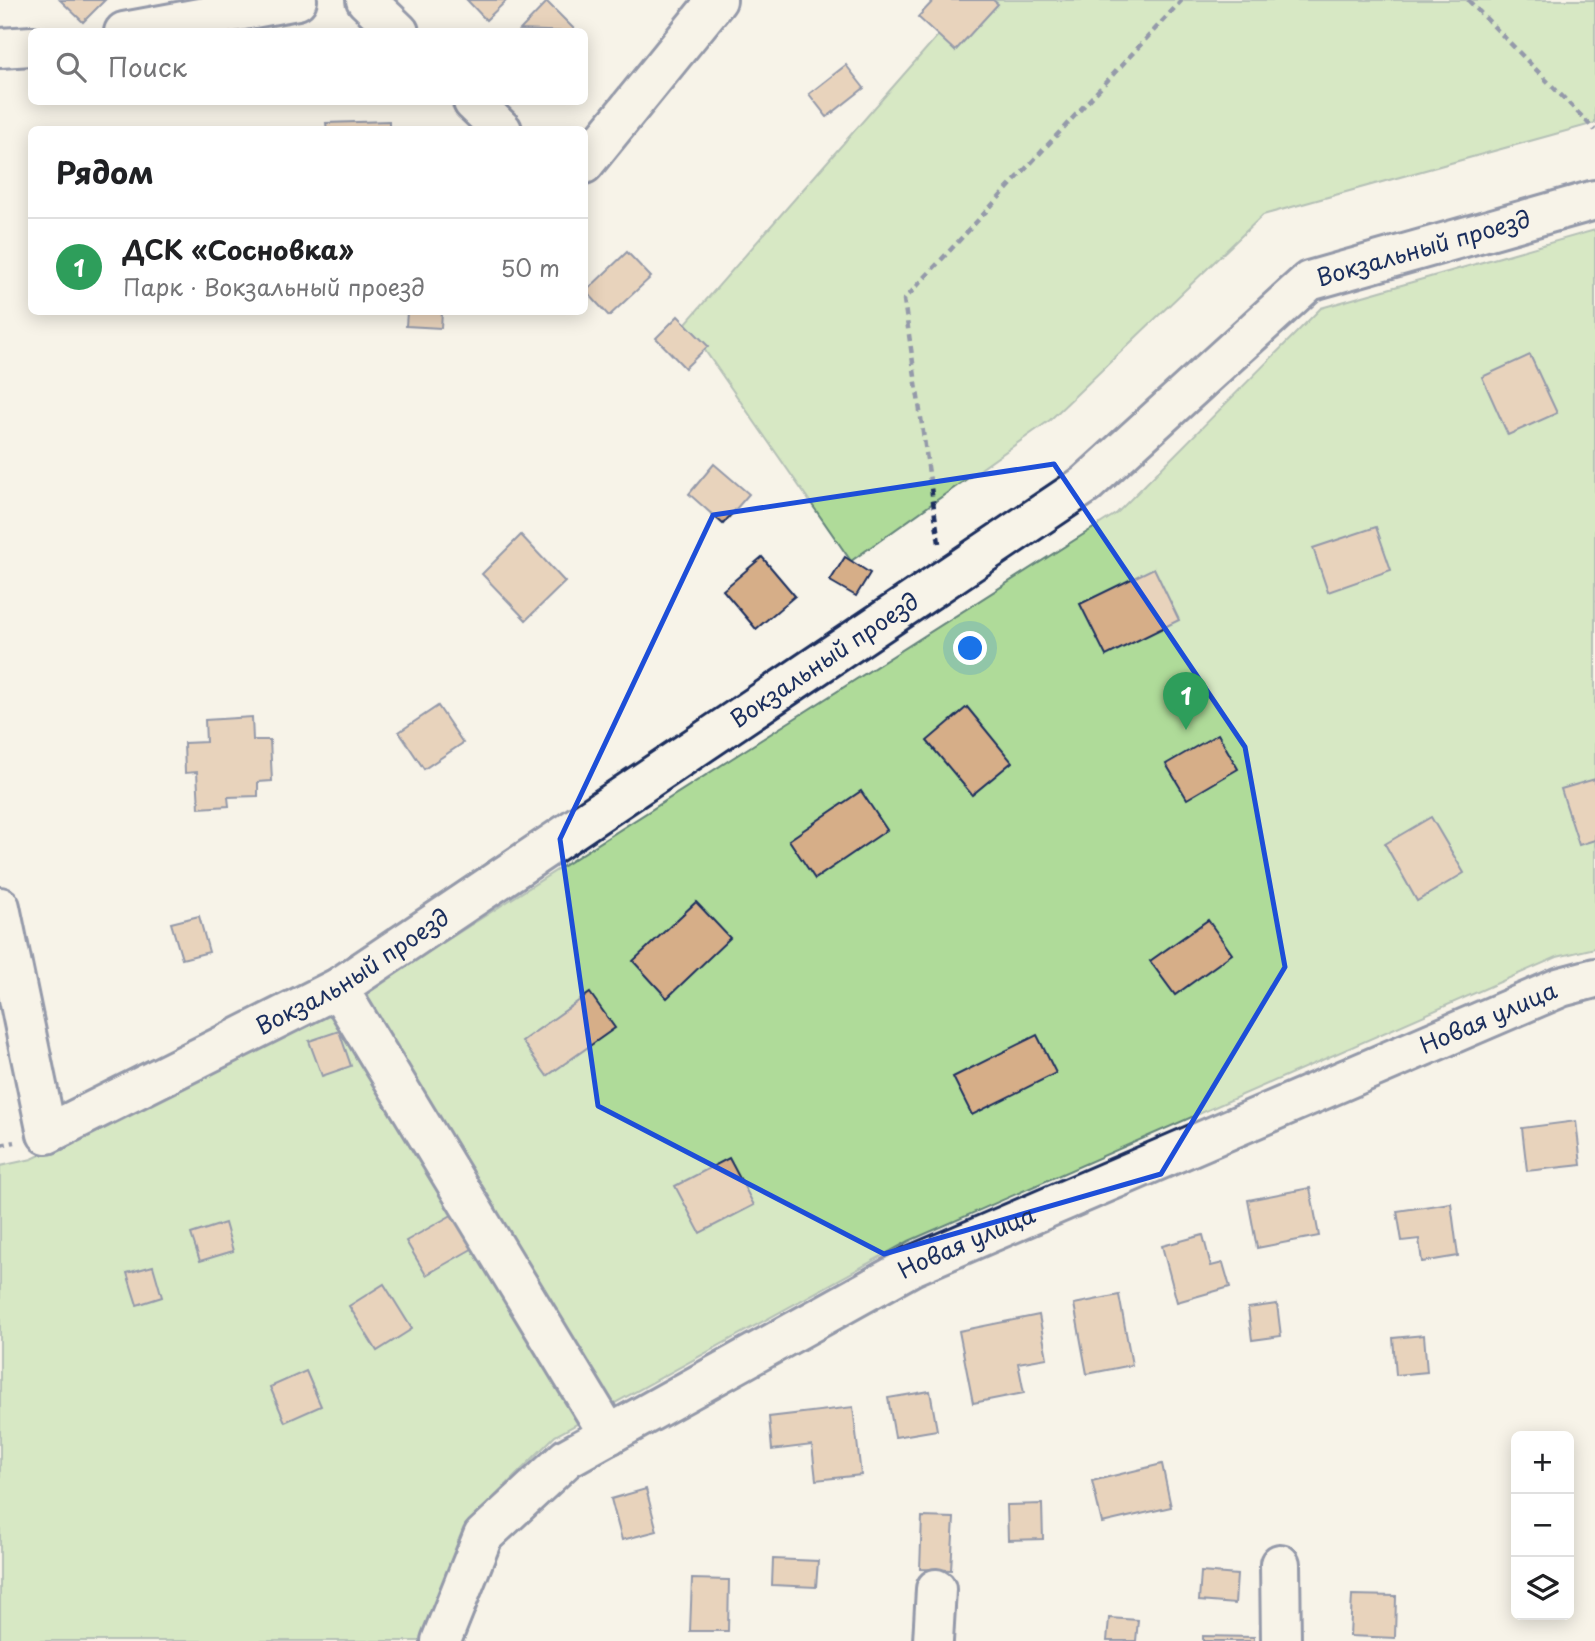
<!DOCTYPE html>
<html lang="ru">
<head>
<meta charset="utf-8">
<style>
	:root { --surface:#fff; --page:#f6f6f6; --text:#202124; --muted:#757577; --line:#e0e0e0; --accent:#d93025 }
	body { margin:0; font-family:"Playpen Sans",sans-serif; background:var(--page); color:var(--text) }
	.controls { position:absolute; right:21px; bottom:21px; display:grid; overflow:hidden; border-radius:10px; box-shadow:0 4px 18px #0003 }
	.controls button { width:63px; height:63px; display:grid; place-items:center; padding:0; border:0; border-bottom:2px solid var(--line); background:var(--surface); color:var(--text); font:35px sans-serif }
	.you { position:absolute; left:971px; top:649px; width:24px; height:24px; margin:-18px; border:5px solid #fff; border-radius:50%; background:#1a73e8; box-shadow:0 0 0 10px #1a73e833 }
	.badge { display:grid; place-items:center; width:46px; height:46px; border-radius:50%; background:var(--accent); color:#fff; font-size:23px; font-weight:700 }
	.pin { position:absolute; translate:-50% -58px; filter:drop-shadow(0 2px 4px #0008) }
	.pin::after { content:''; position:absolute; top:37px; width:24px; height:21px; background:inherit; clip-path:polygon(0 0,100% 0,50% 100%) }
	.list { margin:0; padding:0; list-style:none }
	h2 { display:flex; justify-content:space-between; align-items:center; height:91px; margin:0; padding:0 28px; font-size:30px }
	h2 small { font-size:23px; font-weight:400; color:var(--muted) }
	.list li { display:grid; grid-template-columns:46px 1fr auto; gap:21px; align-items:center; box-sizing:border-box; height:98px; padding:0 28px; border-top:2px solid var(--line) }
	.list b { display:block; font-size:26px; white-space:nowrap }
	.list p { margin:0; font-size:23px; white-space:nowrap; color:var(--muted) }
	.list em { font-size:23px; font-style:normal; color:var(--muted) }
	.icon { flex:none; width:38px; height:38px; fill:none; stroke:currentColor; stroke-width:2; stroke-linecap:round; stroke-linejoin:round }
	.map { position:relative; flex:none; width:1595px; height:1641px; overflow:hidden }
	.search { position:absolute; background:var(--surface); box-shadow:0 4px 18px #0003; left:28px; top:28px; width:560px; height:77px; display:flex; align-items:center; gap:18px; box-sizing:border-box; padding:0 24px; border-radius:10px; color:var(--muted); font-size:26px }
	.panel { position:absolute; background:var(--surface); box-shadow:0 4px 18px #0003; left:28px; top:126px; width:560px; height:189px; border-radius:10px }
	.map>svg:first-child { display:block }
</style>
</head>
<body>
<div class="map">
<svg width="1595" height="1641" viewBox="0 0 1595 1641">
	<rect width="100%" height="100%" fill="#f7f3e8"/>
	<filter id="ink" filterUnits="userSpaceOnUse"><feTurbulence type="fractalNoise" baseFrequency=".0143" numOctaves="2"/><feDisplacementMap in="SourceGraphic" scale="14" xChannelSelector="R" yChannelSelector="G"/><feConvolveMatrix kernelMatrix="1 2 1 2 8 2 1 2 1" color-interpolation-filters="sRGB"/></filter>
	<g filter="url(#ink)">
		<!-- green -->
		<g fill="#afdb99" stroke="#65857c" stroke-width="2">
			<polygon points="969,0 1595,0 1595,123 1263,215 1050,420 851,561 686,323"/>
			<polygon points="1595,230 1595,948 1557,957 909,1241 555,1436 471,1520 423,1641 0,1641 0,1166 32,1159 342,1007 1117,513 1321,308"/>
		</g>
		<!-- building -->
		<g fill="#d6ae88" stroke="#1b2f5e" stroke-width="2">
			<polygon points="60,0 105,0 83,22"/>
			<polygon points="467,0 507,0 486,20"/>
			<polygon points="934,0 993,0 998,4 955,51 918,17"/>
			<polygon points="547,2 575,30 574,32 520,30"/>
			<polygon points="846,65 864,88 827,117 809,94"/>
			<polygon points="389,121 389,130 327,130 326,123"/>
			<polygon points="627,252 651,277 609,316 586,291"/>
			<polygon points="407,312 442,312 441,328 406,326"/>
			<polygon points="678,316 708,346 685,368 656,338"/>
			<polygon points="1530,355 1557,413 1508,435 1482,377"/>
			<polygon points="714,464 749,494 723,524 689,494"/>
			<polygon points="1376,527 1391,570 1328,592 1313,548"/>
			<polygon points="521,535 565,582 526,620 482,574"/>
			<polygon points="762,557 795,596 756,629 723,590"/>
			<polygon points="845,557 870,573 856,596 830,581"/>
			<polygon points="1154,568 1179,620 1106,656 1080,604"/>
			<polygon points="438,706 463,743 424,769 399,732"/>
			<polygon points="967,707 1012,762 972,795 927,741"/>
			<polygon points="252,717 253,740 270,740 272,781 258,782 258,796 228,797 229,806 199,808 197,772 185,773 184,743 206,742 205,720"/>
			<polygon points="1218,734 1238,769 1187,799 1166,764"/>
			<polygon points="1595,779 1595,840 1579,845 1561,789"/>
			<polygon points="861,791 887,830 815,879 789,840"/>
			<polygon points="1431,817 1464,873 1417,901 1385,844"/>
			<polygon points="696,902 730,938 667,998 633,961"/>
			<polygon points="199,916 209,952 182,959 171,923"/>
			<polygon points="1208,920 1232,954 1175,995 1150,961"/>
			<polygon points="590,993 615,1028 547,1076 522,1041"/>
			<polygon points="339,1031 351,1066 322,1076 309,1041"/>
			<polygon points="1037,1035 1056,1073 972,1115 953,1077"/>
			<polygon points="1576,1121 1581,1165 1527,1171 1522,1128"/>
			<polygon points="729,1158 754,1205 700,1233 675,1186"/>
			<polygon points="1310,1188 1319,1236 1257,1248 1248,1200"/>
			<polygon points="1451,1203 1458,1256 1422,1262 1419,1239 1402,1241 1397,1211"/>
			<polygon points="457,1212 477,1246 426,1275 406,1241"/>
			<polygon points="225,1223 233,1251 200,1261 191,1234"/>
			<polygon points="1203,1235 1211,1266 1223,1263 1230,1287 1177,1302 1162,1246"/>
			<polygon points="153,1266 162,1297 137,1305 127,1273"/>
			<polygon points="384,1284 412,1329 377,1351 349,1306"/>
			<polygon points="1119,1295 1132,1365 1087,1374 1074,1304"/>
			<polygon points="1277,1304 1281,1336 1252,1340 1248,1308"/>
			<polygon points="1039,1315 1047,1358 1018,1363 1024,1393 973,1403 959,1331"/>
			<polygon points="1424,1335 1427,1372 1396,1375 1393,1338"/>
			<polygon points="306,1371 321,1406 285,1422 270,1387"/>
			<polygon points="930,1391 937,1430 895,1437 888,1398"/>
			<polygon points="853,1407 861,1475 816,1480 812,1445 772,1450 769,1417"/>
			<polygon points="1162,1464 1171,1507 1102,1523 1092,1481"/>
			<polygon points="646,1489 657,1531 622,1540 611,1499"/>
			<polygon points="1042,1504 1043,1539 1008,1540 1007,1505"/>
			<polygon points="922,1517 954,1518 951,1570 920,1569"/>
			<polygon points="773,1559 818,1561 816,1587 772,1585"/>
			<polygon points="1201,1572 1237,1575 1235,1604 1199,1601"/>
			<polygon points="692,1579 729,1580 728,1631 690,1631"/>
			<polygon points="1352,1595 1396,1596 1395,1638 1350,1636"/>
			<polygon points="1109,1618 1138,1620 1136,1641 1107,1641"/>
			<polygon points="1203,1636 1254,1637 1254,1641 1203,1641"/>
		</g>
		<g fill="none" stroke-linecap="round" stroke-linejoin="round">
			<!-- minor casing -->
			<g stroke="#1b2f5e" stroke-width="44">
				<g id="minor">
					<polyline points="366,0 399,32"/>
					<polyline points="124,32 297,0"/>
					<polyline points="0,48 32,46"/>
					<polyline points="473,102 502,130"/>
					<polyline points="584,164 717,0"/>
					<path id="s1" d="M0,907L47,1134L338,988L1085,485L1309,281L1595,200"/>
					<polyline points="338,988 609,1435"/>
					<polyline points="1280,1564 1281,1641"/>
					<path id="s2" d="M441,1641L483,1536L567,1458L912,1266L1561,987L1595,978"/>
					<polyline points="933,1641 936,1589"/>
				</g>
			</g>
			<!-- path -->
			<g stroke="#1b2f5e" stroke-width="4.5" stroke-dasharray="7 5" stroke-linecap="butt">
				<polyline points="1468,0 1595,130"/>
				<polyline points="939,543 904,300 1182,0"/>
				<polyline points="0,1145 15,1142"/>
			</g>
			<!-- minor -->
			<use href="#minor" stroke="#f7f3e8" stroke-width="38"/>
		</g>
	</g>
	<!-- marked area -->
	<path d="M0 0H1595V1641H0ZM1054,464L1245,747L1285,967L1161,1174L884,1254L598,1106L560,839L713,515Z" fill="#f7f3e8" fill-opacity=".55" fill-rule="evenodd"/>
	<path fill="none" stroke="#1d4ed8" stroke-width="5" stroke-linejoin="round" d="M1054,464L1245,747L1285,967L1161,1174L884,1254L598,1106L560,839L713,515Z"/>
	<g text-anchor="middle" stroke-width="5" stroke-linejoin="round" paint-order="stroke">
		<!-- street labels -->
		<g font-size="23" fill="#1b2f5e" stroke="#f7f3e8">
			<text dy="8" stroke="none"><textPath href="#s1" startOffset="1880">Вокзальный проезд</textPath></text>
			<text dy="8" stroke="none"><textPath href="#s1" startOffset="1144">Вокзальный проезд</textPath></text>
			<text dy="8" stroke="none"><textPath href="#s1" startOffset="578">Вокзальный проезд</textPath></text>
			<text dy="8" stroke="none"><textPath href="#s2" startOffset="1250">Новая улица</textPath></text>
			<text dy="8" stroke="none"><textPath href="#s2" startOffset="682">Новая улица</textPath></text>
		</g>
	</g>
</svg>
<div class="controls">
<button>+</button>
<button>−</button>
<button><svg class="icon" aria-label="layers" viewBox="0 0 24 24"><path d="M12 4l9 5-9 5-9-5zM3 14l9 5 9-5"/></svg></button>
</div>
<div class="you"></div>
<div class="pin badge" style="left:1186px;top:730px;background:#2e9e5b">1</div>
<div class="search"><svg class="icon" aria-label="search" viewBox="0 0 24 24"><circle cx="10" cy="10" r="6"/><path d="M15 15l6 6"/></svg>Поиск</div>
<section class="panel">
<h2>Рядом<small></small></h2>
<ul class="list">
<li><span class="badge" style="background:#2e9e5b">1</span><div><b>ДСК «Сосновка»</b><p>Парк · Вокзальный проезд</p></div><em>50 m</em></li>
</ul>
</section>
</div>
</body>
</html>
